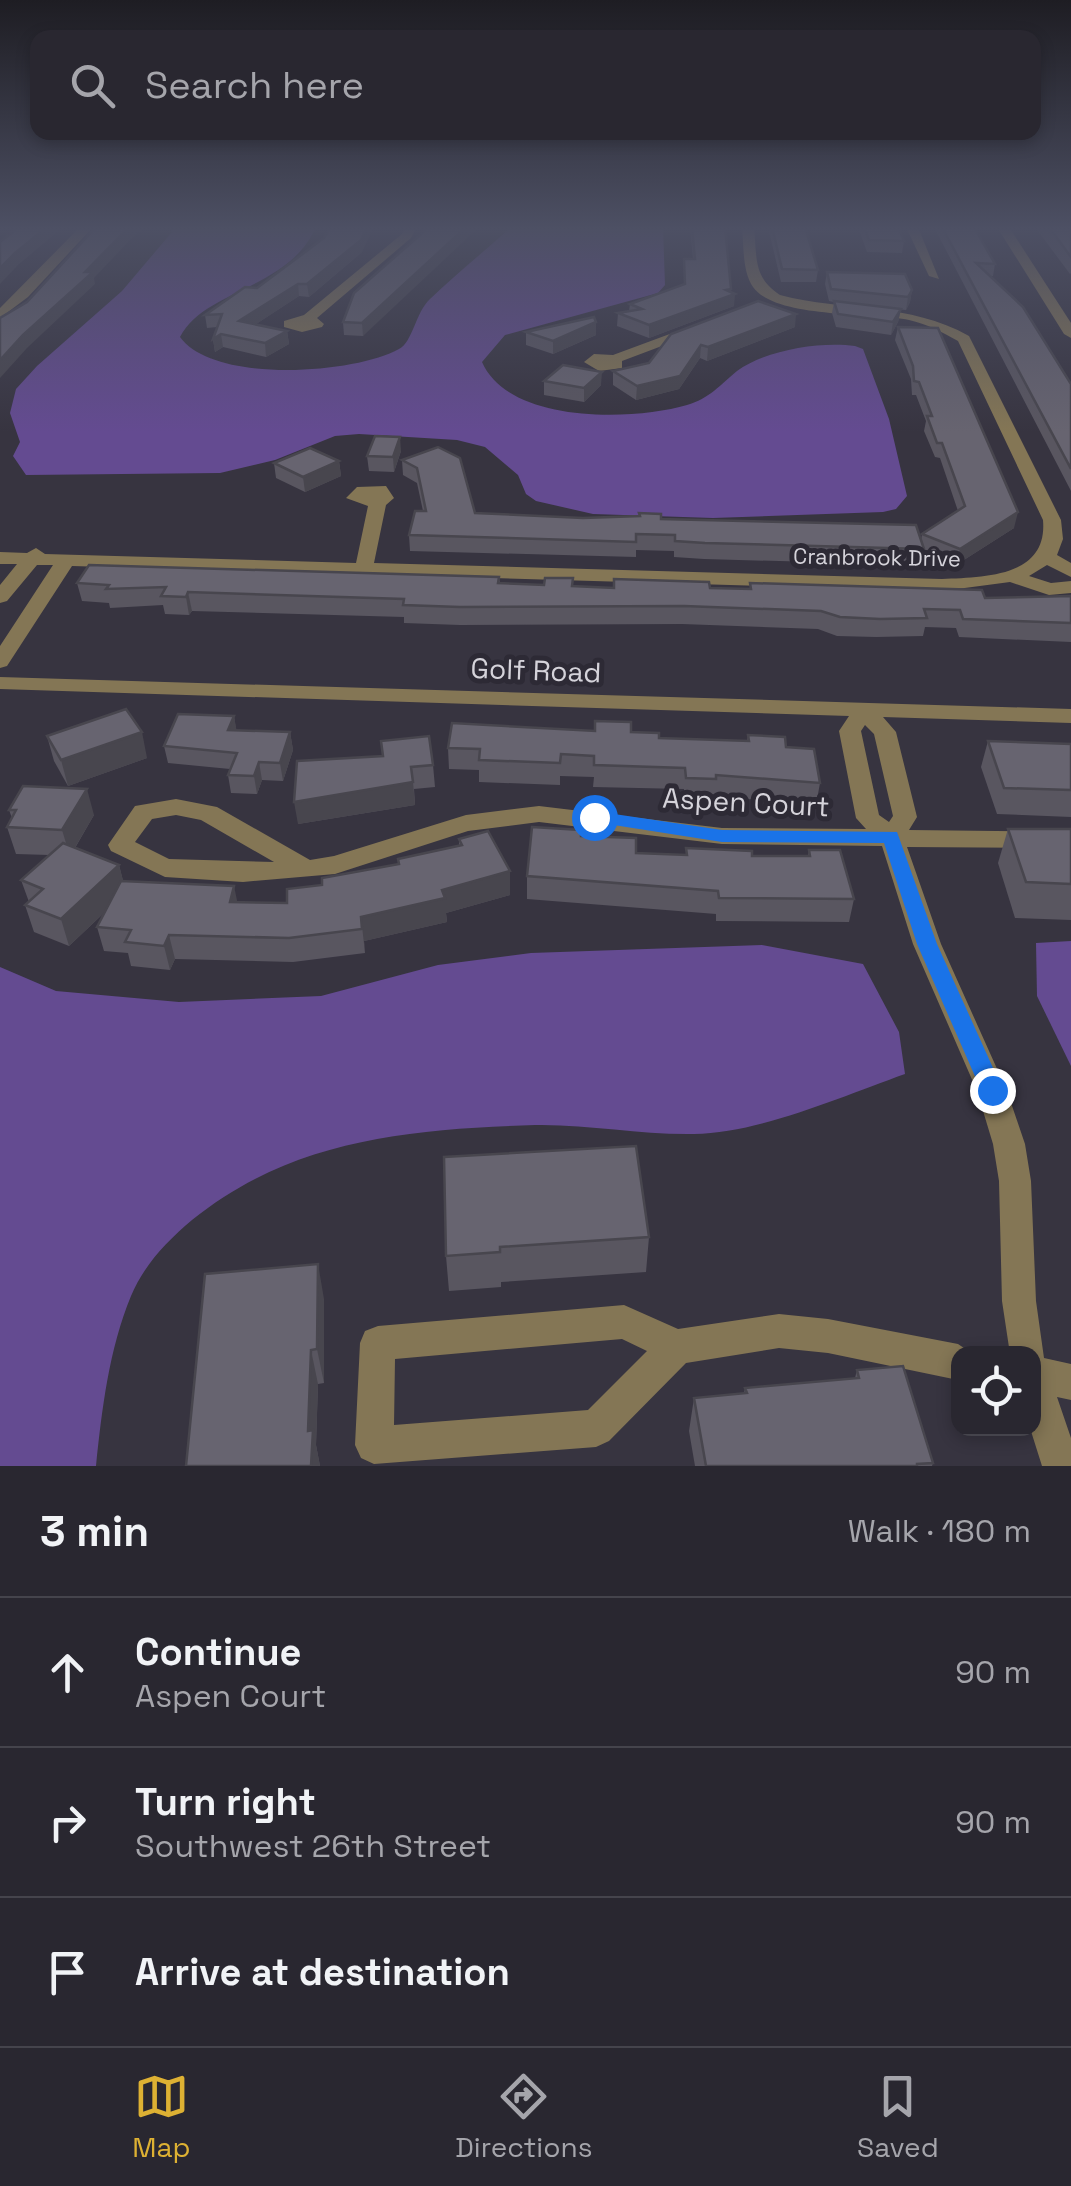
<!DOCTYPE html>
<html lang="en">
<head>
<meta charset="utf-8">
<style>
	:root { --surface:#292730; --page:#35333c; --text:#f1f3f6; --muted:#a5a5ab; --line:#45444c; --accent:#ddb133 }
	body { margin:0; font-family:"Space Grotesk",sans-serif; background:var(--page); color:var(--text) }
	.controls { position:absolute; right:30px; bottom:30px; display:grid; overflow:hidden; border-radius:20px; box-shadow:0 5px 15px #0003 }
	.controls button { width:90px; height:90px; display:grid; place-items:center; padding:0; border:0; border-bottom:2px solid var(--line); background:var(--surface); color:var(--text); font:50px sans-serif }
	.stop { position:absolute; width:30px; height:30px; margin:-22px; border:8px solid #1a73e8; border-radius:50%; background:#fff }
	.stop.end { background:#1a73e8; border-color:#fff; box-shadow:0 2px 10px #0008 }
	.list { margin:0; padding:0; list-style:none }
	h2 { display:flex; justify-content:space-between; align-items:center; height:130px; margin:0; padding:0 40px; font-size:42px }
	h2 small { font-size:32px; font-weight:400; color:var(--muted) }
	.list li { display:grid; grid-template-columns:65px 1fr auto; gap:30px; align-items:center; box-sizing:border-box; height:150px; padding:0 40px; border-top:2px solid var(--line) }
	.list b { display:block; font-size:38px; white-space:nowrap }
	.list p { margin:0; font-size:32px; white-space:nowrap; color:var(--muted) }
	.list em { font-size:32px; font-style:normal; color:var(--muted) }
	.icon { flex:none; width:55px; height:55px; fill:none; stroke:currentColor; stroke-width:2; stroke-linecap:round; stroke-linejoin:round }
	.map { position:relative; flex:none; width:1071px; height:1466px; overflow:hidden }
	.search { position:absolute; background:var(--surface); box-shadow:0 5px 15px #0003; left:30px; right:30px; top:30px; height:110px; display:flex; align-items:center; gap:25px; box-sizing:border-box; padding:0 35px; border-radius:20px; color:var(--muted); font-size:38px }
	.sheet { height:580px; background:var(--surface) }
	nav { display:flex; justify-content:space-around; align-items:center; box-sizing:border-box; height:140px; border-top:2px solid var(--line); background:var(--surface); font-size:28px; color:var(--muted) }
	nav a { display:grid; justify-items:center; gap:5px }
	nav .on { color:var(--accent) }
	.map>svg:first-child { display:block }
</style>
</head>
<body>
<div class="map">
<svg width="1071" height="1466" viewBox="0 0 1071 1466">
	<rect width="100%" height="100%" fill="#373440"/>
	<!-- water -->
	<g fill="#644b91">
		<path d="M169,227H316C288,290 205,289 180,337C214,384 354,374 399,349C413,342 415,313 430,299C456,274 485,251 511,227H663L665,285L658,293L505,335L482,362C509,424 633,421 687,405C709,399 721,384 737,371C765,350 821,341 855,346L863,349L889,419L907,496L896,509L883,512L713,518L593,514L536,501L526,494L518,475L485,447L457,440L359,434L335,436L275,460L220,473L26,475L13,456L20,442L10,413L16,389L37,366L122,291L172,232Z"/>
		<polygon points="1071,941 1071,1066 1037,996 1036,943"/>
		<path d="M762,945L863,964L899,1032L905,1074C843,1096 760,1133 694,1134C641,1135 588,1124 535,1125C410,1129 292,1139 192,1220C167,1241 144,1265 131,1296C109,1349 102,1409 96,1466H0V967L56,991L179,1002L321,996L438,965L531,953Z"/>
	</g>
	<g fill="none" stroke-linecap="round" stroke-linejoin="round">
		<!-- minor -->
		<g fill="#847655" fill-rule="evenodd">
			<polygon points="80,227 93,227 28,297 0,318 0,308"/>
			<polygon points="405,227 417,227 411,238 317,318 324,324 322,327 302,332 284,327 284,321 304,315 402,234"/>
			<path d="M742,227H754C757,257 753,278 780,295C845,312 909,302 969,336L1061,520L1063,539L1057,555L1071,563V577L1047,565L1029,576L1051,583L1071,581V593L1049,595L1010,582L942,591L72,566L7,666L0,668V646L53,565H37L7,601L0,603V585L17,564H0V552L27,553L36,548L45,554L356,563L368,506L346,498L357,487L386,486L394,498L386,505L374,563L942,579C985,577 1048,577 1043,520L958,341C942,332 927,324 909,320C872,312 776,319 753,287C742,271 744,246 742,227Z"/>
			<polygon points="906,227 918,227 939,279 929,276"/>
			<polygon points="997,227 1009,227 1071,323 1071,338 1064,334"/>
			<polygon points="694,325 699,326 699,332 622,361 622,368 599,371 584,362 594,354 613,355"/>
			<path d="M0,677L1071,709V723L883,717L896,732L917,817L909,830L1071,832V848L907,847L941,944L1007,1091L1025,1144L1031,1181L1036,1301L1044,1358L1071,1364V1400L1057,1397L1071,1438V1466H1042L1030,1428H1034V1354H1010L1002,1301L999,1181L993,1144L977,1091L913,944L882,846L722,844L539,822L468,831L335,874L243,882L165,877L111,851L108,845L135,806L176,799L217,807L310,860L334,856L466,815L539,806L722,828L866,829L856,818L839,731L849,716L0,689ZM865,725L874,734L893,816L889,822L879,815L861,731ZM176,815L201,820L274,862L169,859L135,842L152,819Z"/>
			<path d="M624,1305L678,1329L779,1314L828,1319L958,1344L973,1354H958V1380L828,1353L779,1348L686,1363L609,1441L596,1447L374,1464L361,1458L355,1445L360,1343L365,1331L378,1326ZM622,1339L647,1351L588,1410L394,1425L395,1359Z"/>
		</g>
	</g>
	<!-- wall -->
	<g fill="#595660">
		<polygon points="429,227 363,336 344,335 343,322"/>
		<polygon points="690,227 725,227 731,292 734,306 649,338 617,326 618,313 629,311 630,304 684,284 684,259 693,259"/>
		<polygon points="768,227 805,227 818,270 816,282 781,282"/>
		<polygon points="858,227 898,227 904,241 902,253 867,252"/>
		<polygon points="934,227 974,227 995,264 993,276 989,276 1071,384 1071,491"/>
		<polygon points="1035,227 1071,227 1071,273 1070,274"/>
		<polygon points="362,252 309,297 299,296 256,324 287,331 289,344 266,357 223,347 215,352 213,339 217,327 207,328 205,315 257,288"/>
		<polygon points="827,272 912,290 910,302 906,310 896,309 901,309 898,322 891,335 836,327 832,313 834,302 829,301 825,284"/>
		<polygon points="795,327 707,361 700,358 679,389 636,400 613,385 613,371 649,363 671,334"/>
		<polygon points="898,327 1014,528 956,565 923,551 920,565 704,559 674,557 674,551 636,550 636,557 410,551 409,535 423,511 417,483 403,475 402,460 438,447 475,513 583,518 661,519 921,540 922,534 958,511 940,458 935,457 924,431 926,421 916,395 912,395 911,379 895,340"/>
		<polygon points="526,332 596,335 553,354 526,345"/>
		<polygon points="544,381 601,385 584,402 544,395"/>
		<polygon points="401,451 394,472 369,471 367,456"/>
		<polygon points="339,461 341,476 305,492 276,478 274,463"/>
		<polygon points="499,577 500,583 614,588 750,589 750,583 985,598 1071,596 1071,642 959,637 956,628 925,627 923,636 876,637 837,636 818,629 682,624 460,625 404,623 404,617 192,611 189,615 165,614 163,605 110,608 109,603 82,601 77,583"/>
		<polygon points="234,716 236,730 290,732 293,750 283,781 262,780 257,794 231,793 228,775 230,769 168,763 164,746"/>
		<polygon points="631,732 659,738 747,741 748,735 786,747 820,783 816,805 714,796 714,801 684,799 684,789 593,787 594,777 560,776 560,785 479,782 479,770 449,769 448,748"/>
		<polygon points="47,736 147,758 68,786 54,761"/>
		<polygon points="988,741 1071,744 1071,817 997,814 981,767"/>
		<polygon points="297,761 433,765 435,787 414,789 415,805 298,824"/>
		<polygon points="9,810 94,815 75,848 119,865 123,881 238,902 287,903 322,885 398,864 398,859 459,845 459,839 510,871 510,895 446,913 447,922 364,941 365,953 293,962 175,959 170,970 131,966 128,953 104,951 97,927 105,912 69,946 34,932 25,905 29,902 21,880 49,855 16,854 7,827 12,818"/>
		<polygon points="1008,829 1071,829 1071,920 1015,918 998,863"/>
		<polygon points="581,836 636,853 686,855 686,848 752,856 808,856 809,850 854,899 849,922 716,921 716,914 527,899 527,876"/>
		<polygon points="444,1157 649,1237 646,1272 501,1282 501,1287 449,1291 446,1256"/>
		<polygon points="324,1299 324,1383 318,1384 316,1445 320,1466 186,1466"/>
		<polygon points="857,1370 933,1463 932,1466 695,1466 689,1431 694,1398 744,1393 745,1388 855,1378"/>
	</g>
	<!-- shaded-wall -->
	<g fill="#48464e">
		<polygon points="47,227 63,227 18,265 0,284 0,268 15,253"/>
		<polygon points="145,227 131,239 94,278 95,284 27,348 0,378 0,360 23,335 129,228"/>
		<polygon points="367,227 374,227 362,252 309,297 307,284"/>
		<polygon points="466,227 479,227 363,336 362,323"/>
		<polygon points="298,284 299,296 241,334 239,321"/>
		<polygon points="731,289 731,295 735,294 734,306 649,338 649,325"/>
		<polygon points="912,290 910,302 906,310 908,297"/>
		<polygon points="901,309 898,322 891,335 893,322"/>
		<polygon points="796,314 795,327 707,361 708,347"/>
		<polygon points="596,322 596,335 553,354 553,341"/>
		<polygon points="287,331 289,344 266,357 265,343"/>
		<polygon points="221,334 223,347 215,352 213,339"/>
		<polygon points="701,345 700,358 679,389 636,400 637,386"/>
		<polygon points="602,372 601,385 584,402 584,388"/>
		<polygon points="400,437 401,451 394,472 393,457"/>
		<polygon points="339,461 341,476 305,492 303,477"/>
		<polygon points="1018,512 1014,528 956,565 960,549"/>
		<polygon points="188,592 192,611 189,615 186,597"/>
		<polygon points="234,716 237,733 228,730"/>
		<polygon points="142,732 147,758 68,786 61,760"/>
		<polygon points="290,732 293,750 283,781 280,763"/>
		<polygon points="259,762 262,780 257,794 254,776"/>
		<polygon points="413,782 415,805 298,824 294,802"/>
		<polygon points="87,789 94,815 70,856 62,830"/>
		<polygon points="119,865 126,892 69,946 61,919"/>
		<polygon points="510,871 510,895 446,913 447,922 364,941 365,953 361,917 442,890"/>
		<polygon points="234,886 239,910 230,902"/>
		<polygon points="169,935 175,959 170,970 164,946"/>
		<polygon points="318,1264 324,1299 324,1383 317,1349"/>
		<polygon points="311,1350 318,1384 316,1445 320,1466 311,1466 308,1431"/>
	</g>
	<!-- building -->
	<g fill="#676470" stroke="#48464e" stroke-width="2.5">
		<polygon points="19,227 47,227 15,253 0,268 0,242"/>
		<polygon points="96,227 129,227 85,272 93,272 23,335 0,360 0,318 27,302"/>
		<polygon points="331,227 367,227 361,240 307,284 298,284 239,321 287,331 265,343 221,334 213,339 222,314 205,315 245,287 257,288 324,238"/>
		<polygon points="429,227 466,227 362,323 343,322 354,293"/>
		<polygon points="692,227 725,227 731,289 726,290 735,294 649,325 618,313 642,309 630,304 685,284 684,259 695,259"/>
		<polygon points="772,227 805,227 818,270 782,269"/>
		<polygon points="864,227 898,227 904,241 869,240"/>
		<polygon points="942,227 974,227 995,264 976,263 1023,307 1071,384 1071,469"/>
		<polygon points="1049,227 1071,227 1071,257"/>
		<polygon points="827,272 905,274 912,290 908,297 831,289"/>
		<polygon points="758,301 796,314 708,347 701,345 680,376 637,386 613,371 649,363 671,334"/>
		<polygon points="834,301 901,309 893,322 838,314"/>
		<polygon points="594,317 596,322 553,341 526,332"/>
		<polygon points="898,327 938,328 1018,512 960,549 922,534 965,506 942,443 937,443 927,416 932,416 919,382 914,381 913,366"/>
		<polygon points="563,365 602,372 584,388 544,381"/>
		<polygon points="375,436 400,437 393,457 367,456"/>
		<polygon points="438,447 460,458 475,513 583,518 640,516 639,513 661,514 661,519 916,525 924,549 705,543 675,541 675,535 636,534 636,542 409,535 415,511 426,511 417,468 402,460"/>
		<polygon points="310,448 339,461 303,477 274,463"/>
		<polygon points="89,565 499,577 498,583 544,585 545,578 573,578 572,586 614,588 614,579 709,582 710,588 751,589 750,583 982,590 985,598 1071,596 1071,623 963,619 960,610 924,609 927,618 880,619 840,617 821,611 684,606 460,607 403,605 404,599 188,592 186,597 161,596 166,587 106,589 109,585 77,583"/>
		<polygon points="126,709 142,732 61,760 47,736"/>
		<polygon points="178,714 234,716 228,730 290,732 280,763 259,762 254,776 228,775 237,753 164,746"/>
		<polygon points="595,721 631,722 631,732 659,733 659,738 749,741 748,735 785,737 786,747 814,749 820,783 716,775 716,779 686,778 685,768 594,765 594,756 561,754 560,763 479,760 480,749 448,748 452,723 595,731"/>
		<polygon points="429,736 433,765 411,767 413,782 294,802 297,761 383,756 381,741"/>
		<polygon points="988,741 1071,744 1071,790 1004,788"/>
		<polygon points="23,786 87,789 62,830 7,827 16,810 9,810"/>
		<polygon points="532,827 581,830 581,836 636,838 636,853 687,855 686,848 752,851 752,856 810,856 809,850 840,850 854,899 719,898 718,891 527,876"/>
		<polygon points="1008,829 1071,829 1071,884 1026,882"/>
		<polygon points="488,831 510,871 442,890 445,898 361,917 362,929 289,938 169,935 164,946 125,942 131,930 97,927 121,881 234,886 230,902 287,903 287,889 322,885 322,878 399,864 398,859 462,845 459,839"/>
		<polygon points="63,843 119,865 61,919 25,905 43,889 21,880"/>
		<polygon points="636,1146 649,1237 500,1247 500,1252 446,1256 444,1157"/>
		<polygon points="318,1264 317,1349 311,1350 308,1431 313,1430 311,1466 186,1466 205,1274"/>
		<polygon points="903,1366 933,1463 917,1464 917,1466 706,1466 694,1398 747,1393 745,1388 859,1378 857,1370"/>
	</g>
	<!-- sky -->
	<linearGradient id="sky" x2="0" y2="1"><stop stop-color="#1e1d23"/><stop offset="0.53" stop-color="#4d5064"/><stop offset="1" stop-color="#4d5064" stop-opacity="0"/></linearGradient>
	<rect width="1071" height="432" fill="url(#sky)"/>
	<!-- route -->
	<polygon fill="#1a73e8" points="594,811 722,830 897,832 937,944 1003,1090 1000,1097 984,1097 981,1090 917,944 884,843 722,842 588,821 585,817"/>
	<g text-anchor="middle" stroke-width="10" stroke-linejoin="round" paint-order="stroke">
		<!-- far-street labels -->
		<g font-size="22" fill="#d5d3da" stroke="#2d2a35">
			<text transform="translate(877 557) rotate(1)" y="8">Cranbrook Drive</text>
		</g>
		<!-- street labels -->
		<g font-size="28" fill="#d5d3da" stroke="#2d2a35">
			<text transform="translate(536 670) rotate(2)" y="10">Golf Road</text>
			<text transform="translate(746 802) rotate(3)" y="10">Aspen Court</text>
		</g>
	</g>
</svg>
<div class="controls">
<button><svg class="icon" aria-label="locate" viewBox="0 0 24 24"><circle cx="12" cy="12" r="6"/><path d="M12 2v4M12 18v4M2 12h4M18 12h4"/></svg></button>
</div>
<div class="stop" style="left:594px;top:817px"></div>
<div class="stop end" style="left:992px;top:1090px"></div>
<div class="search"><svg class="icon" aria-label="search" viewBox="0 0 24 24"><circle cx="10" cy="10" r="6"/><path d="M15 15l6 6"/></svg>Search here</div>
</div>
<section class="sheet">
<h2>3 min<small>Walk · 180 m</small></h2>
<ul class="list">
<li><svg class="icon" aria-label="ahead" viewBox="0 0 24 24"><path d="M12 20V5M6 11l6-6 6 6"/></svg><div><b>Continue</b><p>Aspen Court</p></div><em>90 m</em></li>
<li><svg class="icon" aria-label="right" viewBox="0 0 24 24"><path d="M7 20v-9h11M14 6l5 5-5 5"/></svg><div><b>Turn right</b><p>Southwest 26th Street</p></div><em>90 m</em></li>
<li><svg class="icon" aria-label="arrive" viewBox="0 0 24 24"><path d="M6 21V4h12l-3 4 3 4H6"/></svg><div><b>Arrive at destination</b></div></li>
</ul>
</section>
<nav>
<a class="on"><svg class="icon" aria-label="map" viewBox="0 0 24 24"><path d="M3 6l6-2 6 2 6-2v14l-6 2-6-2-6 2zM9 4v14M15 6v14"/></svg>Map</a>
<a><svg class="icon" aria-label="directions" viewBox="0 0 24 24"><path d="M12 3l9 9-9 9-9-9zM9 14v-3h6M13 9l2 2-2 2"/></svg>Directions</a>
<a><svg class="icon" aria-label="saved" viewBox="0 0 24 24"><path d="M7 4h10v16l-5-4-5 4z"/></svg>Saved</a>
</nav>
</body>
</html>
